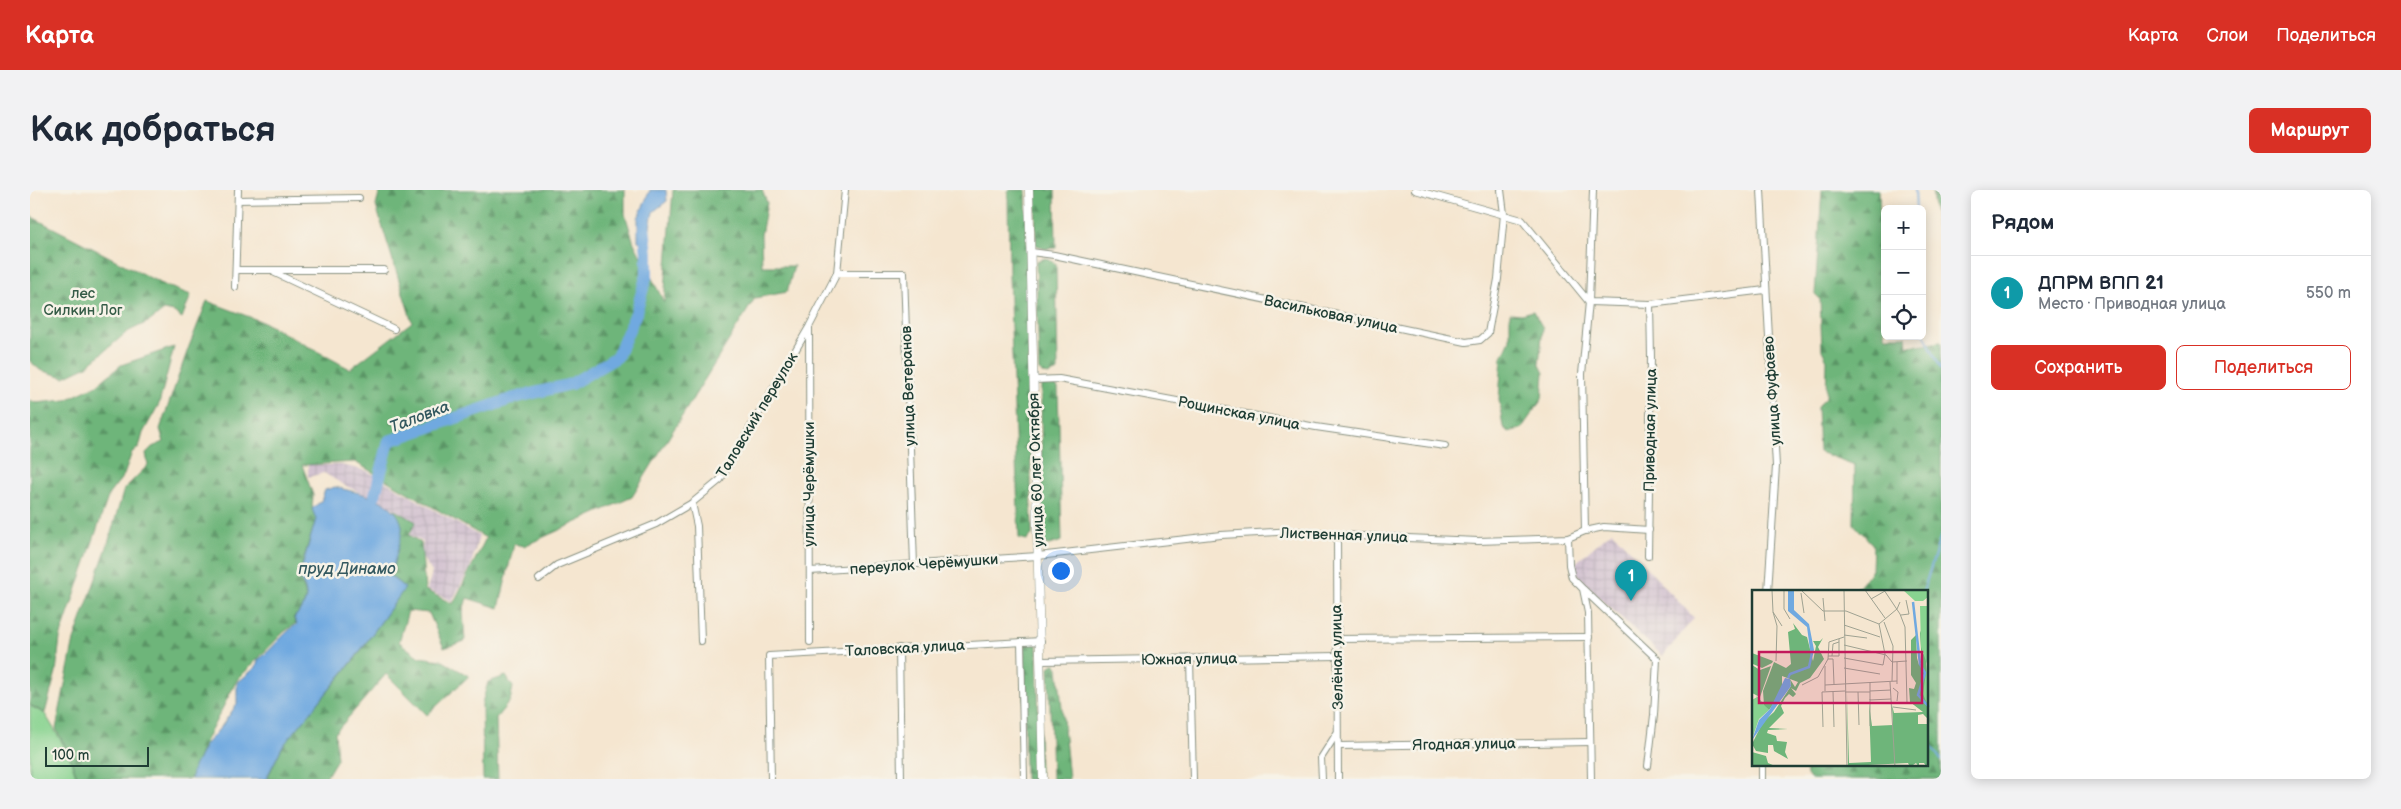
<!DOCTYPE html>
<html lang="ru">
<head>
<meta charset="utf-8">
<style>
	:root { --surface:#fff; --page:#f2f2f3; --text:#1f2937; --muted:#747a83; --line:#e0e1e3; --accent:#d93025 }
	body { margin:0; font-family:"Balsamiq Sans",sans-serif; background:var(--page); color:var(--text) }
	.controls { position:absolute; right:15px; top:15px; display:grid; overflow:hidden; border-radius:8px; box-shadow:0 2px 12px #0003 }
	.controls button { width:45px; height:45px; display:grid; place-items:center; padding:0; border:0; border-bottom:1px solid var(--line); background:var(--surface); color:var(--text); font:25px sans-serif }
	.scale { position:absolute; left:15px; bottom:12px; width:104px; box-sizing:border-box; padding-left:5px; border:2px solid #1f3d34; border-top:0; font-size:14px; line-height:18px; white-space:nowrap; color:#1f3d34; -webkit-text-stroke:4px #f7f3e8; paint-order:stroke }
	.you { position:absolute; left:1030px; top:380px; width:18px; height:18px; margin:-12px; border:4px solid #fff; border-radius:50%; background:#1a73e8; box-shadow:0 0 0 8px #1a73e833 }
	.badge { display:grid; place-items:center; width:32px; height:32px; border-radius:50%; background:var(--accent); color:#fff; font-size:16px; font-weight:700 }
	.pin { position:absolute; translate:-50% -41px; filter:drop-shadow(0 1px 2px #0008) }
	.pin::after { content:''; position:absolute; top:26px; width:18px; height:15px; background:inherit; clip-path:polygon(0 0,100% 0,50% 100%) }
	.list { margin:0; padding:0; list-style:none }
	h2 { display:flex; justify-content:space-between; align-items:center; height:65px; margin:0; padding:0 20px; font-size:21px }
	h2 small { font-size:16px; font-weight:400; color:var(--muted) }
	.list li { display:grid; grid-template-columns:32px 1fr auto; gap:15px; align-items:center; box-sizing:border-box; height:75px; padding:0 20px; border-top:1px solid var(--line) }
	.list b { display:block; font-size:19px; white-space:nowrap }
	.list p { margin:0; font-size:16px; white-space:nowrap; color:var(--muted) }
	.list em { font-size:16px; font-style:normal; color:var(--muted) }
	.actions { display:flex; gap:10px; padding:15px 20px }
	.actions a { flex:1; padding:11px 0; border:1px solid var(--accent); border-radius:8px; text-align:center; font-size:18px; color:var(--accent) }
	.actions .main { background:var(--accent); color:#fff }
	.icon { flex:none; width:28px; height:28px; fill:none; stroke:currentColor; stroke-width:2; stroke-linecap:round; stroke-linejoin:round }
	.map { position:relative; flex:none; width:1911px; height:589px; overflow:hidden; border-radius:8px }
	header { display:flex; align-items:center; gap:30px; box-sizing:border-box; height:70px; padding:0 25px; background:var(--accent); color:#fff }
	header strong { font-size:24px }
	nav { display:flex; gap:28px; margin-inline-start:auto; font-size:18px }
	.intro { display:flex; align-items:center; justify-content:space-between; box-sizing:border-box; height:120px; padding:0 30px }
	h1 { margin:0; font-size:35px }
	.button { padding:12px 22px; border-radius:8px; background:var(--accent); color:#fff; font-size:18px; font-weight:700 }
	main { display:flex; gap:30px; padding:0 30px }
	aside { flex:1; background:var(--surface); border-radius:8px; box-shadow:0 2px 12px #0003 }
	.map>svg:first-child { display:block }
</style>
</head>
<body>
<header>
<strong>Карта</strong>
<nav><a>Карта</a><a>Слои</a><a>Поделиться</a></nav>
</header>
<div class="intro"><h1>Как добраться</h1><a class="button">Маршрут</a></div>
<main>
<div class="map">
<svg width="1911" height="589" viewBox="0 0 1911 589">
	<defs>
		<pattern id="industrial-grid" width="8" height="8" patternUnits="userSpaceOnUse" patternTransform="scale(1.25)"><rect width="8" height="8" fill="#cfbdce"/><path d="M0 4h8M4 0v8" fill="none" stroke="#b1a3b2"/></pattern>
		<pattern id="forest-firs" width="22" height="20" patternUnits="userSpaceOnUse" patternTransform="scale(1.25)"><rect width="22" height="20" fill="#6eb57a"/><path d="M5 1l3.5 6h-7zM16 11l3.5 6h-7z" fill="#5a9465"/></pattern>
	</defs>
	<rect width="100%" height="100%" fill="#f7f3e8"/>
	<filter id="ink" filterUnits="userSpaceOnUse"><feTurbulence type="fractalNoise" baseFrequency=".02" numOctaves="2"/><feDisplacementMap in="SourceGraphic" scale="10" xChannelSelector="R" yChannelSelector="G"/><feConvolveMatrix kernelMatrix="1 2 1 2 8 2 1 2 1" color-interpolation-filters="sRGB"/></filter>
	<filter id="wash" filterUnits="userSpaceOnUse"><feTurbulence type="fractalNoise" baseFrequency=".0096" numOctaves="4" result="noise"/><feDisplacementMap in="SourceGraphic" scale="20" xChannelSelector="R" yChannelSelector="G"/><feGaussianBlur stdDeviation="1.12" result="paint"/><feColorMatrix in="noise" values="0 0 0 0 0 0 0 0 0 0 0 0 0 0 0 0 0 1.4 0 .05"/><feComposite in="paint" operator="in"/></filter>
	<g filter="url(#wash)">
		<rect width="100%" height="100%" fill="#f5e6d0"/>
		<!-- industrial -->
		<g fill="url(#industrial-grid)">
			<polygon points="278,275 311,275 337,281 449,346 440,378 422,411 397,400 402,382 391,366 393,352 380,345 386,332 363,318 314,295 294,283 278,287"/>
			<polygon points="1582,341 1664,428 1633,466 1553,393 1542,376"/>
		</g>
		<!-- grass -->
		<polygon fill="#88d390" stroke="#548862" points="0,516 15,524 38,562 47,589 0,589"/>
		<!-- forest -->
		<g fill="url(#forest-firs)" stroke="#467957">
			<path d="M350,0H595V24L604,53L634,112L643,0H732L737,13L731,45L732,76H764L757,102L725,108L602,307L494,356L484,354L469,418L437,408L433,421L435,451L414,458L399,423L378,421L369,452L389,467L411,470L439,486L397,525L356,484L305,543L307,569L295,589H237L252,557L325,469L375,398L361,386L372,337L364,319L386,332L379,345L391,353L395,400L423,414L456,348L325,272L272,275L283,305L282,319L286,329L268,387C279,405 278,413 263,428L266,433L254,442L207,490L174,554L160,589H48L38,562L26,539L44,450L77,357L94,299L118,275L116,263L122,257L134,252L130,239L158,159L177,111L233,132L320,179L382,132L346,16Z"/>
			<polygon points="978,0 996,0 1002,345 997,350 989,348 979,85"/>
			<polygon points="1005,0 1025,0 1026,58 1015,59 1006,55"/>
			<polygon points="1792,0 1849,0 1851,70 1855,78 1855,146 1876,146 1877,156 1911,152 1911,589 1780,589 1777,585 1776,575 1897,575 1897,402 1825,401 1842,380 1843,355 1824,334 1825,275 1789,262 1787,217 1796,208 1797,170 1792,160 1790,109 1785,104"/>
			<polygon points="1902,0 1911,0 1911,47 1906,36"/>
			<polygon points="0,26 134,95 161,105 152,128 144,122 134,120 120,131 97,142 57,176 34,187 10,180 0,171"/>
			<polygon points="1016,68 1026,74 1028,181 1018,185 1009,181 1006,71"/>
			<polygon points="1503,121 1513,138 1509,173 1514,183 1512,209 1491,239 1478,242 1473,237 1469,209 1472,167 1480,150 1480,123 1492,124"/>
			<polygon points="144,157 129,214 113,243 109,258 102,262 94,285 79,304 30,448 26,482 15,523 0,515 0,210 6,213 36,210 67,195 91,175"/>
			<polygon points="1021,193 1028,198 1032,351 1019,355 1012,353 1011,195"/>
			<polygon points="1002,450 1007,455 1010,589 995,589 994,453"/>
			<polygon points="1025,473 1028,478 1039,589 1022,589 1019,477"/>
			<polygon points="476,486 483,497 480,511 466,528 468,589 453,589 452,513 458,492"/>
		</g>
		<!-- water -->
		<g fill="#70a9e0" stroke="#48738a">
			<polygon points="620,0 636,0 637,11 623,22 617,52 608,51 608,28"/>
			<path d="M305,297C327,303 368,308 372,337C373,345 363,376 360,386L375,398L325,468L252,557L236,589H161L162,581L175,555L191,537L207,514V493L226,477L228,470C243,459 252,444 267,434L264,428C278,413 280,404 269,387L286,329L282,319L291,311L295,300Z"/>
		</g>
		<g fill="none" stroke-linecap="round" stroke-linejoin="round">
			<!-- stream -->
			<g stroke="#70a9e0" stroke-width="2">
				<polyline points="1885,0 1886,19"/>
				<polyline points="1892,139 1911,179"/>
				<polyline points="1893,402 1911,345"/>
				<polyline points="1897,550 1911,570"/>
			</g>
			<!-- river -->
			<polyline stroke="#70a9e0" stroke-width="12" points="345,305 359,251 484,208 541,194 587,167 606,123 617,84 617,63 614,37"/>
		</g>
	</g>
	<g filter="url(#ink)">
		<g fill="none" stroke-linecap="round" stroke-linejoin="round">
			<!-- minor casing -->
			<g stroke="#8a9282" stroke-width="8">
				<g id="minor">
					<polyline points="1385,0 1492,30 1559,112 1620,114 1735,100"/>
					<polyline points="1731,0 1746,276 1738,402"/>
					<polyline points="208,10 329,8"/>
					<polyline points="1001,62 1024,65 1436,152 1450,150 1458,143 1468,89 1474,24 1471,0"/>
					<polyline points="207,80 354,80"/>
					<polyline points="245,83 364,139"/>
					<polyline points="807,83 874,83 884,375"/>
					<polyline points="205,97 208,0"/>
					<polyline points="779,139 780,452"/>
					<polyline points="1004,190 1029,189 1286,237 1415,256"/>
					<polyline points="662,313 667,336 671,451"/>
					<polyline points="1555,341 1552,184 1559,112 1563,0"/>
					<polyline points="1307,345 1308,589"/>
					<polyline points="1538,348 1539,375 1542,388 1553,399 1558,423 1561,589"/>
					<polyline points="1618,366 1621,167 1620,114"/>
					<polyline points="780,381 1008,366 1191,345 1264,341 1307,345 1448,351 1538,348 1555,341 1574,337 1619,340"/>
					<polyline points="509,389 527,375 626,334 662,313 690,290 779,137 807,83 815,0"/>
					<polyline points="1554,400 1627,469 1624,525 1618,576"/>
					<polyline points="1306,449 1559,447"/>
					<polyline points="991,452 994,589"/>
					<polyline points="869,458 871,589"/>
					<polyline points="1160,469 1163,589"/>
					<polyline points="1012,471 1307,466"/>
					<polyline points="1308,556 1560,552"/>
					<polyline points="741,589 739,466 1011,451"/>
					<polyline points="1292,589 1291,568 1307,543"/>
					<polyline points="1732,589 1732,575"/>
				</g>
			</g>
			<!-- tertiary casing -->
			<g stroke="#8a9282" stroke-width="9">
				<polyline id="tertiary" points="999,0 1013,589"/>
			</g>
			<!-- minor -->
			<use href="#minor" stroke="#fff" stroke-width="6"/>
			<!-- tertiary -->
			<use href="#tertiary" stroke="#fff" stroke-width="8"/>
		</g>
	</g>
	<g text-anchor="middle" stroke-width="5" stroke-linejoin="round" paint-order="stroke">
		<!-- park labels -->
		<g font-size="15" fill="#345b46" stroke="#f7f3e8">
			<text x="53" y="108">лес<tspan x="53" dy="17">Силкин Лог</tspan></text>
		</g>
		<!-- street labels -->
		<g font-size="15" fill="#1f3d34" stroke="#f7f3e8">
			<text transform="translate(1301 124) rotate(12)" y="5">Васильковая улица</text>
			<text transform="translate(878 196) rotate(-92)" y="5">улица Ветеранов</text>
			<text transform="translate(1742 201) rotate(-94)" y="5">улица Фуфаево</text>
			<text transform="translate(1209 223) rotate(11)" y="5">Рощинская улица</text>
			<text transform="translate(727 225) rotate(-59)" y="5">Таловский переулок</text>
			<text transform="translate(1620 240) rotate(-89)" y="5">Приводная улица</text>
			<text transform="translate(1006 280) rotate(-92)" y="5">улица 60 лет Октября</text>
			<text transform="translate(779 294) rotate(-90)" y="5">улица Черёмушки</text>
			<text transform="translate(1314 345) rotate(2)" y="5">Лиственная улица</text>
			<text transform="translate(894 374) rotate(-4)" y="5">переулок Черёмушки</text>
			<text transform="translate(875 458) rotate(-3)" y="5">Таловская улица</text>
			<text transform="translate(1307 467) rotate(-91)" y="5">Зелёная улица</text>
			<text transform="translate(1159 469) rotate(-1)" y="5">Южная улица</text>
			<text transform="translate(1434 554) rotate(-1)" y="5">Ягодная улица</text>
		</g>
		<!-- water labels -->
		<g font-size="16" font-style="italic" fill="#33585f" stroke="#f7f3e8">
			<text transform="translate(389 226) rotate(-21)" y="6">Таловка</text>
			<text x="317" y="384">пруд Динамо</text>
		</g>
	</g>
	<!-- overview -->
	<g transform="translate(1722 400)">
		<rect width="176" height="176" fill="#f5e6d0"/>
		<path d="M3,104L17,120L7,129L0,149V110L5,107Z" fill="#88d390"/>
		<path d="M41,33L50,45L55,47L61,71L64,56L61,51H68L71,48L66,57L72,69L58,88L48,93L44,101L39,98L44,104L41,107L37,104L33,108L29,116L32,123L17,138L36,139L16,140L15,143L24,146L25,151L35,152L33,162L36,169L22,161L21,155H16V163L4,161L0,154L11,132L22,122L39,96L38,89L43,97L46,92L30,86V98L20,116L17,120L12,115L11,101L22,72L34,78L39,74L36,42L43,39ZM176,37L170,63L174,66L176,129L171,124L166,125V134H176V173L174,176L172,173H167V177L164,173L158,177L156,173L96,176L95,103L97,173L119,172L117,114L120,136L141,135L140,115L142,123L171,122L158,112L157,98L162,99L164,93L159,85V50L164,45L165,68L167,75H170L168,43L170,38ZM0,63L21,71L20,73L10,78L1,74ZM0,75L8,80L19,76L8,107L0,103ZM0,162L14,166L16,173L23,176H0Z" fill="#6eb57a"/>
		<path d="M151,0H176V7L171,11H163Z" fill="#88d390"/>
		<path d="M168,16H176V116L171,104L175,74L169,57Z" fill="#88d390"/>
		<path d="M36,0H42V20L57,34L62,60L59,67L55,37L36,21ZM33,88L38,89L39,96L0,150L7,130L18,119Z" fill="#70a9e0"/>
		<path fill="none" stroke="#70a9e0" stroke-width="2.5" d="M161,12L168,74L173,83L166,105L177,117M36,88L38,84L57,77L60,63"/>
		<path fill="none" stroke="#9fa292" stroke-width="1" d="M20,0L21,22L30,36M32,0V19L38,29M49,0L71,21H94L127,34M92,0L95,177M113,0L133,28M132,0L148,24L153,37L155,113M49,3L52,23M71,8L73,31M119,9L133,1M21,22L25,36L24,71M149,25L157,24L154,10M132,32L141,56L140,91M127,34L145,19L148,12M92,35L128,47M92,45L115,48M92,55L134,65L140,72L155,71M76,66H87V49M80,66L81,54L87,52M92,68L131,75L133,64L127,34M76,69H81L82,94M73,76V101M92,78L128,84M118,92V110M138,92L143,177M145,94V72M50,95L66,87L76,69L77,52L92,47M73,95L145,91M141,98L146,102L145,111M81,101L82,137M118,101L139,100M93,102H118M106,102L107,135M118,110L139,109M141,117L164,120M118,136V109M71,137L70,102L93,101"/>
		<path fill="#c2185b" fill-opacity="0.15" stroke="#c2185b" stroke-width="2.5" d="M7,62H170V113H7Z"/>
		<rect width="176" height="176" fill="none" stroke="#1f3d34" stroke-width="2.5"/>
	</g>
</svg>
<div class="controls">
<button>+</button>
<button>−</button>
<button><svg class="icon" aria-label="locate" viewBox="0 0 24 24"><circle cx="12" cy="12" r="6"/><path d="M12 2v4M12 18v4M2 12h4M18 12h4"/></svg></button>
</div>
<div class="scale">100 m</div>
<div class="you"></div>
<div class="pin badge" style="left:1601px;top:411px;background:#0f9aa8">1</div>
</div>
<aside>
<h2>Рядом<small></small></h2>
<ul class="list">
<li><span class="badge" style="background:#0f9aa8">1</span><div><b>ДПРМ ВПП 21</b><p>Место · Приводная улица</p></div><em>550 m</em></li>
</ul>
<div class="actions"><a class="main">Сохранить</a><a>Поделиться</a></div>
</aside>
</main>
</body>
</html>
